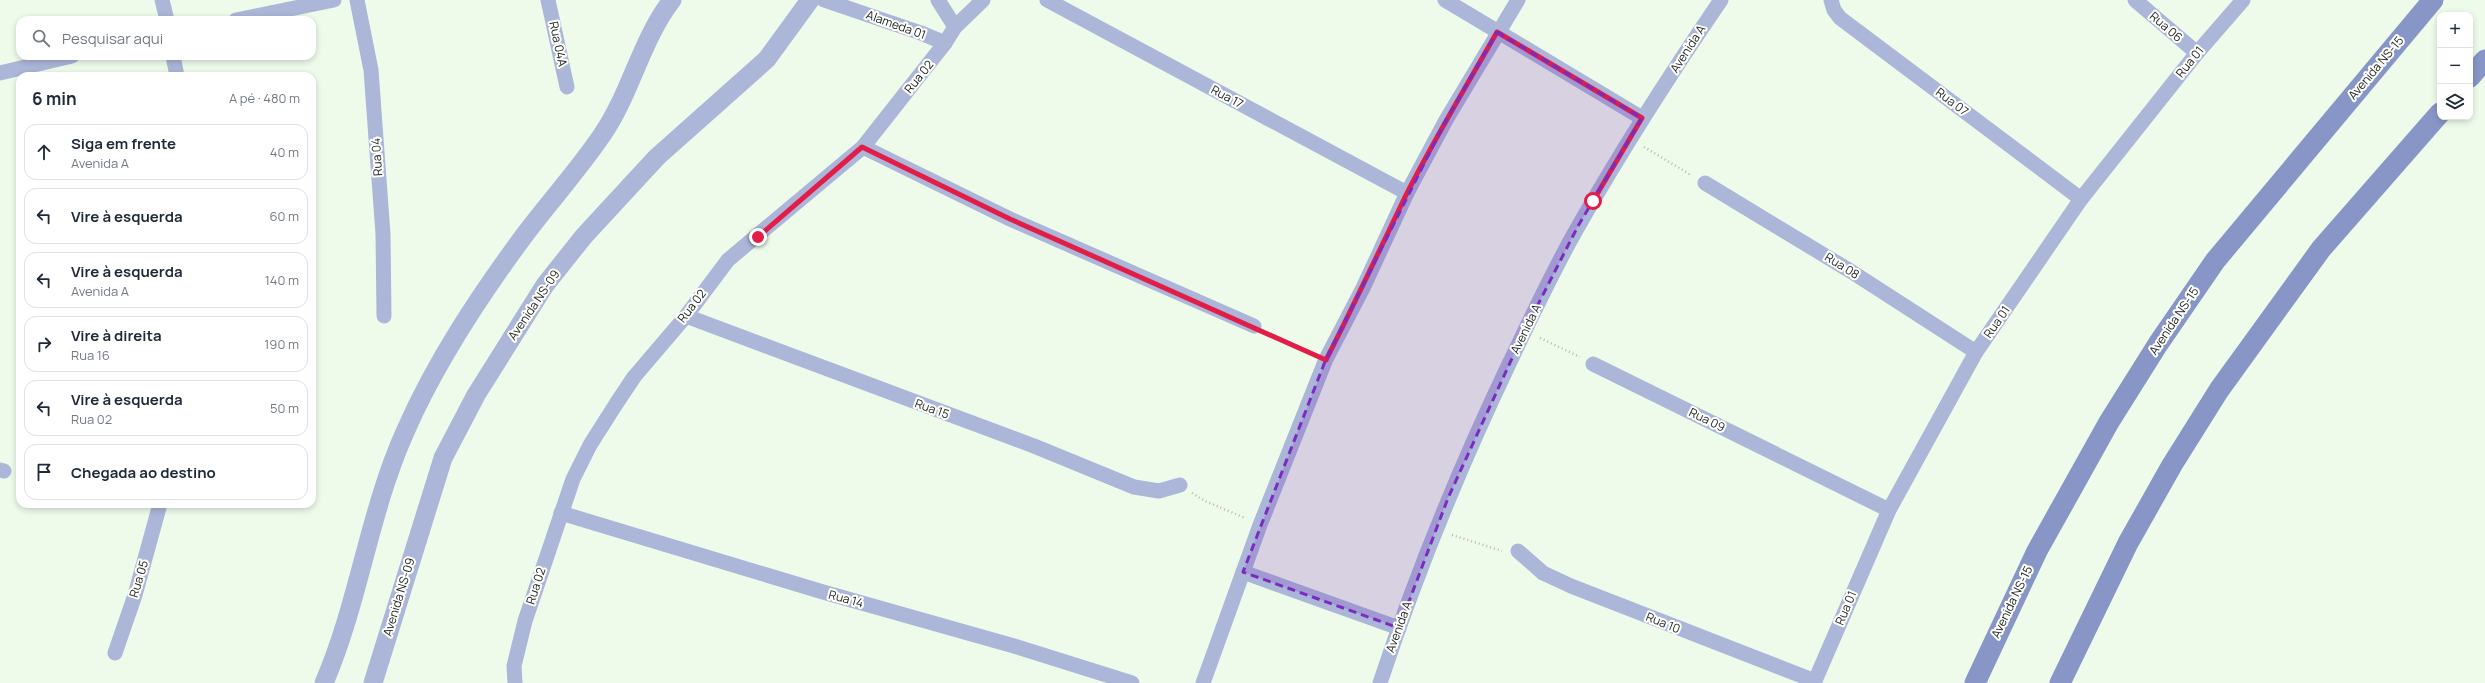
<!DOCTYPE html>
<html lang="pt">
<head>
<meta charset="utf-8">
<style>
	:root { --surface:#fff; --page:#f2f2f3; --text:#1f2937; --muted:#747a83; --line:#e0e1e3 }
	body { margin:0; font-family:Manrope,sans-serif; background:var(--page); color:var(--text) }
	.controls { position:absolute; right:12px; top:12px; display:grid; overflow:hidden; border-radius:8px; box-shadow:0 2px 6px #0003 }
	.controls button { width:36px; height:36px; display:grid; place-items:center; padding:0; border:0; border-bottom:1px solid var(--line); background:var(--surface); color:var(--text); font:20px sans-serif }
	.stop { position:absolute; width:12px; height:12px; margin:-9px; border:3px solid #e11d48; border-radius:50%; background:#fff }
	.stop.end { background:#e11d48; border-color:#fff; box-shadow:0 1px 4px #0008 }
	.list { margin:0; padding:0; list-style:none }
	h2 { display:flex; justify-content:space-between; align-items:center; height:52px; margin:0; padding:0 16px; font-size:17px }
	h2 small { font-size:13px; font-weight:400; color:var(--muted) }
	.list li { display:grid; grid-template-columns:26px 1fr auto; gap:12px; align-items:center; box-sizing:border-box; height:56px; margin:0 8px 8px; padding:0 8px; border:1px solid var(--line); border-radius:12px }
	.list b { display:block; font-size:15px; white-space:nowrap }
	.list p { margin:0; font-size:13px; white-space:nowrap; color:var(--muted) }
	.list em { font-size:13px; font-style:normal; color:var(--muted) }
	.icon { flex:none; width:22px; height:22px; fill:none; stroke:currentColor; stroke-width:2; stroke-linecap:round; stroke-linejoin:round }
	.map { position:relative; flex:none; width:2485px; height:683px; overflow:hidden }
	.search { position:absolute; background:var(--surface); box-shadow:0 2px 6px #0003; left:16px; top:16px; width:300px; height:44px; display:flex; align-items:center; gap:10px; box-sizing:border-box; padding:0 14px; border-radius:12px; color:var(--muted); font-size:15px }
	.panel { position:absolute; background:var(--surface); box-shadow:0 2px 6px #0003; left:16px; top:72px; width:300px; height:436px; border-radius:12px }
	.map>svg:first-child { display:block }
</style>
</head>
<body>
<div class="map">
<svg width="2485" height="683" viewBox="0 0 2485 683">
	<rect width="100%" height="100%" fill="#eefbeb"/>
	<g fill="none" stroke-linecap="round" stroke-linejoin="round">
		<!-- path -->
		<g stroke="#b0bbae" stroke-width="2.5" stroke-dasharray="1 3" stroke-linecap="butt">
			<polyline points="1644,147 1691,175"/>
			<polyline points="1267,332 1311,353"/>
			<polyline points="1540,338 1580,357"/>
			<polyline points="1192,493 1205,501 1245,518"/>
			<polyline points="1452,535 1502,551"/>
		</g>
		<!-- minor -->
		<g stroke="#abb6d8" stroke-width="15">
			<polyline points="162,0 167,20"/>
			<polyline points="357,0 371,70 383,234 384,316"/>
			<polyline points="548,0 567,87"/>
			<polyline points="824,0 921,33 945,43"/>
			<polyline points="938,0 955,27"/>
			<polyline points="1047,0 1407,193"/>
			<polyline points="1445,0 1642,118"/>
			<polyline points="1831,0 1834,10 1840,18 2081,199"/>
			<polyline points="2135,0 2197,53"/>
			<polyline points="236,20 334,0"/>
			<polyline points="173,56 177,76"/>
			<polyline points="0,73 72,56"/>
			<polyline points="863,147 1010,219 1254,326"/>
			<polyline points="1705,183 1852,272 1976,352"/>
			<polyline points="686,316 1034,446 1134,487 1159,491 1180,485"/>
			<polyline points="1593,364 1889,510"/>
			<polyline points="0,470 4,471"/>
			<polyline points="561,513 823,592 1014,646 1132,683"/>
			<polyline points="1518,551 1543,573 1571,586 1815,681"/>
			<polyline points="1243,572 1399,628"/>
			<polyline points="115,653 135,595 160,504"/>
			<polyline points="515,683 514,666 525,621 573,479 590,445 616,404 634,377 686,316 728,260 863,147 945,43 955,27 983,0"/>
			<polyline points="1203,683 1260,525 1326,359 1363,288 1407,193 1446,120 1518,0"/>
			<path d="M1380,683C1416,574 1459,469 1508,366C1531,318 1553,270 1579,225C1623,148 1671,73 1721,0"/>
			<polyline points="1814,683 1889,510 1976,352 2081,199 2197,53 2243,0"/>
		</g>
		<!-- tertiary -->
		<g stroke="#abb6d8" stroke-width="19">
			<path d="M324,683C359,602 369,512 405,432C436,361 480,295 526,233C551,200 579,169 602,135C631,93 641,40 672,0"/>
			<polyline points="373,683 443,458 476,395 545,285 584,236 657,157 767,59 810,0"/>
		</g>
		<!-- secondary -->
		<g stroke="#8796c7" stroke-width="21">
			<polyline points="2470,77 2485,60"/>
			<polyline points="1975,683 2037,551 2109,422 2158,344 2215,261 2433,0"/>
			<polyline points="2060,683 2128,543 2172,465 2219,390 2321,249 2440,113"/>
		</g>
	</g>
	<g fill="none" stroke-linecap="round" stroke-linejoin="round">
		<!-- route -->
		<path stroke="#e11d48" stroke-width="5" d="M758,237L862,147L1010,219L1326,360C1354,305 1380,249 1407,193C1435,138 1467,85 1497,32L1642,118L1593,201"/>
	</g>
	<!-- marked area -->
	<path fill="#7b2cbf" fill-opacity="0.2" stroke="#7b2cbf" stroke-width="3" stroke-dasharray="8 5" stroke-linejoin="round" d="M1497,32L1642,118L1578,226L1525,330L1448,498L1399,628L1243,572L1326,359L1446,120Z"/>
	<g text-anchor="middle" stroke-width="4" stroke-linejoin="round" paint-order="stroke">
		<!-- street labels -->
		<g font-size="12" fill="#222721" stroke="#fff">
			<text transform="translate(896 25) rotate(20)" y="4">Alameda 01</text>
			<text transform="translate(2166 27) rotate(41)" y="4">Rua 06</text>
			<text transform="translate(558 44) rotate(78)" y="4">Rua 04A</text>
			<text transform="translate(1688 49) rotate(-57)" y="4">Avenida A</text>
			<text transform="translate(2190 62) rotate(-51)" y="4">Rua 01</text>
			<text transform="translate(2376 68) rotate(-50)" y="4">Avenida NS-15</text>
			<text transform="translate(919 77) rotate(-51)" y="4">Rua 02</text>
			<text transform="translate(1227 97) rotate(28)" y="4">Rua 17</text>
			<text transform="translate(1952 102) rotate(37)" y="4">Rua 07</text>
			<text transform="translate(377 157) rotate(-94)" y="4">Rua 04</text>
			<text transform="translate(1842 266) rotate(32)" y="4">Rua 08</text>
			<text transform="translate(534 305) rotate(-56)" y="4">Avenida NS-09</text>
			<text transform="translate(692 306) rotate(-52)" y="4">Rua 02</text>
			<text transform="translate(2174 321) rotate(-56)" y="4">Avenida NS-15</text>
			<text transform="translate(1997 322) rotate(-55)" y="4">Rua 01</text>
			<text transform="translate(1526 329) rotate(-64)" y="4">Avenida A</text>
			<text transform="translate(932 409) rotate(20)" y="4">Rua 15</text>
			<text transform="translate(1707 420) rotate(26)" y="4">Rua 09</text>
			<text transform="translate(139 579) rotate(-73)" y="4">Rua 05</text>
			<text transform="translate(536 586) rotate(-72)" y="4">Rua 02</text>
			<text transform="translate(399 597) rotate(-73)" y="4">Avenida NS-09</text>
			<text transform="translate(846 599) rotate(15)" y="4">Rua 14</text>
			<text transform="translate(2012 602) rotate(-64)" y="4">Avenida NS-15</text>
			<text transform="translate(1846 608) rotate(-67)" y="4">Rua 01</text>
			<text transform="translate(1663 623) rotate(22)" y="4">Rua 10</text>
			<text transform="translate(1399 627) rotate(-70)" y="4">Avenida A</text>
		</g>
	</g>
</svg>
<div class="controls">
<button>+</button>
<button>−</button>
<button><svg class="icon" aria-label="layers" viewBox="0 0 24 24"><path d="M12 4l9 5-9 5-9-5zM3 14l9 5 9-5"/></svg></button>
</div>
<div class="stop" style="left:1593px;top:201px"></div>
<div class="stop end" style="left:758px;top:237px"></div>
<div class="search"><svg class="icon" aria-label="search" viewBox="0 0 24 24"><circle cx="10" cy="10" r="6"/><path d="M15 15l6 6"/></svg>Pesquisar aqui</div>
<section class="panel">
<h2>6 min<small>A pé · 480 m</small></h2>
<ul class="list">
<li><svg class="icon" aria-label="ahead" viewBox="0 0 24 24"><path d="M12 20V5M6 11l6-6 6 6"/></svg><div><b>Siga em frente</b><p>Avenida A</p></div><em>40 m</em></li>
<li><svg class="icon" aria-label="left" viewBox="0 0 24 24"><path d="M17 20v-9H6M10 6l-5 5 5 5"/></svg><div><b>Vire à esquerda</b></div><em>60 m</em></li>
<li><svg class="icon" aria-label="left" viewBox="0 0 24 24"><path d="M17 20v-9H6M10 6l-5 5 5 5"/></svg><div><b>Vire à esquerda</b><p>Avenida A</p></div><em>140 m</em></li>
<li><svg class="icon" aria-label="right" viewBox="0 0 24 24"><path d="M7 20v-9h11M14 6l5 5-5 5"/></svg><div><b>Vire à direita</b><p>Rua 16</p></div><em>190 m</em></li>
<li><svg class="icon" aria-label="left" viewBox="0 0 24 24"><path d="M17 20v-9H6M10 6l-5 5 5 5"/></svg><div><b>Vire à esquerda</b><p>Rua 02</p></div><em>50 m</em></li>
<li><svg class="icon" aria-label="arrive" viewBox="0 0 24 24"><path d="M6 21V4h12l-3 4 3 4H6"/></svg><div><b>Chegada ao destino</b></div></li>
</ul>
</section>
</div>
</body>
</html>
